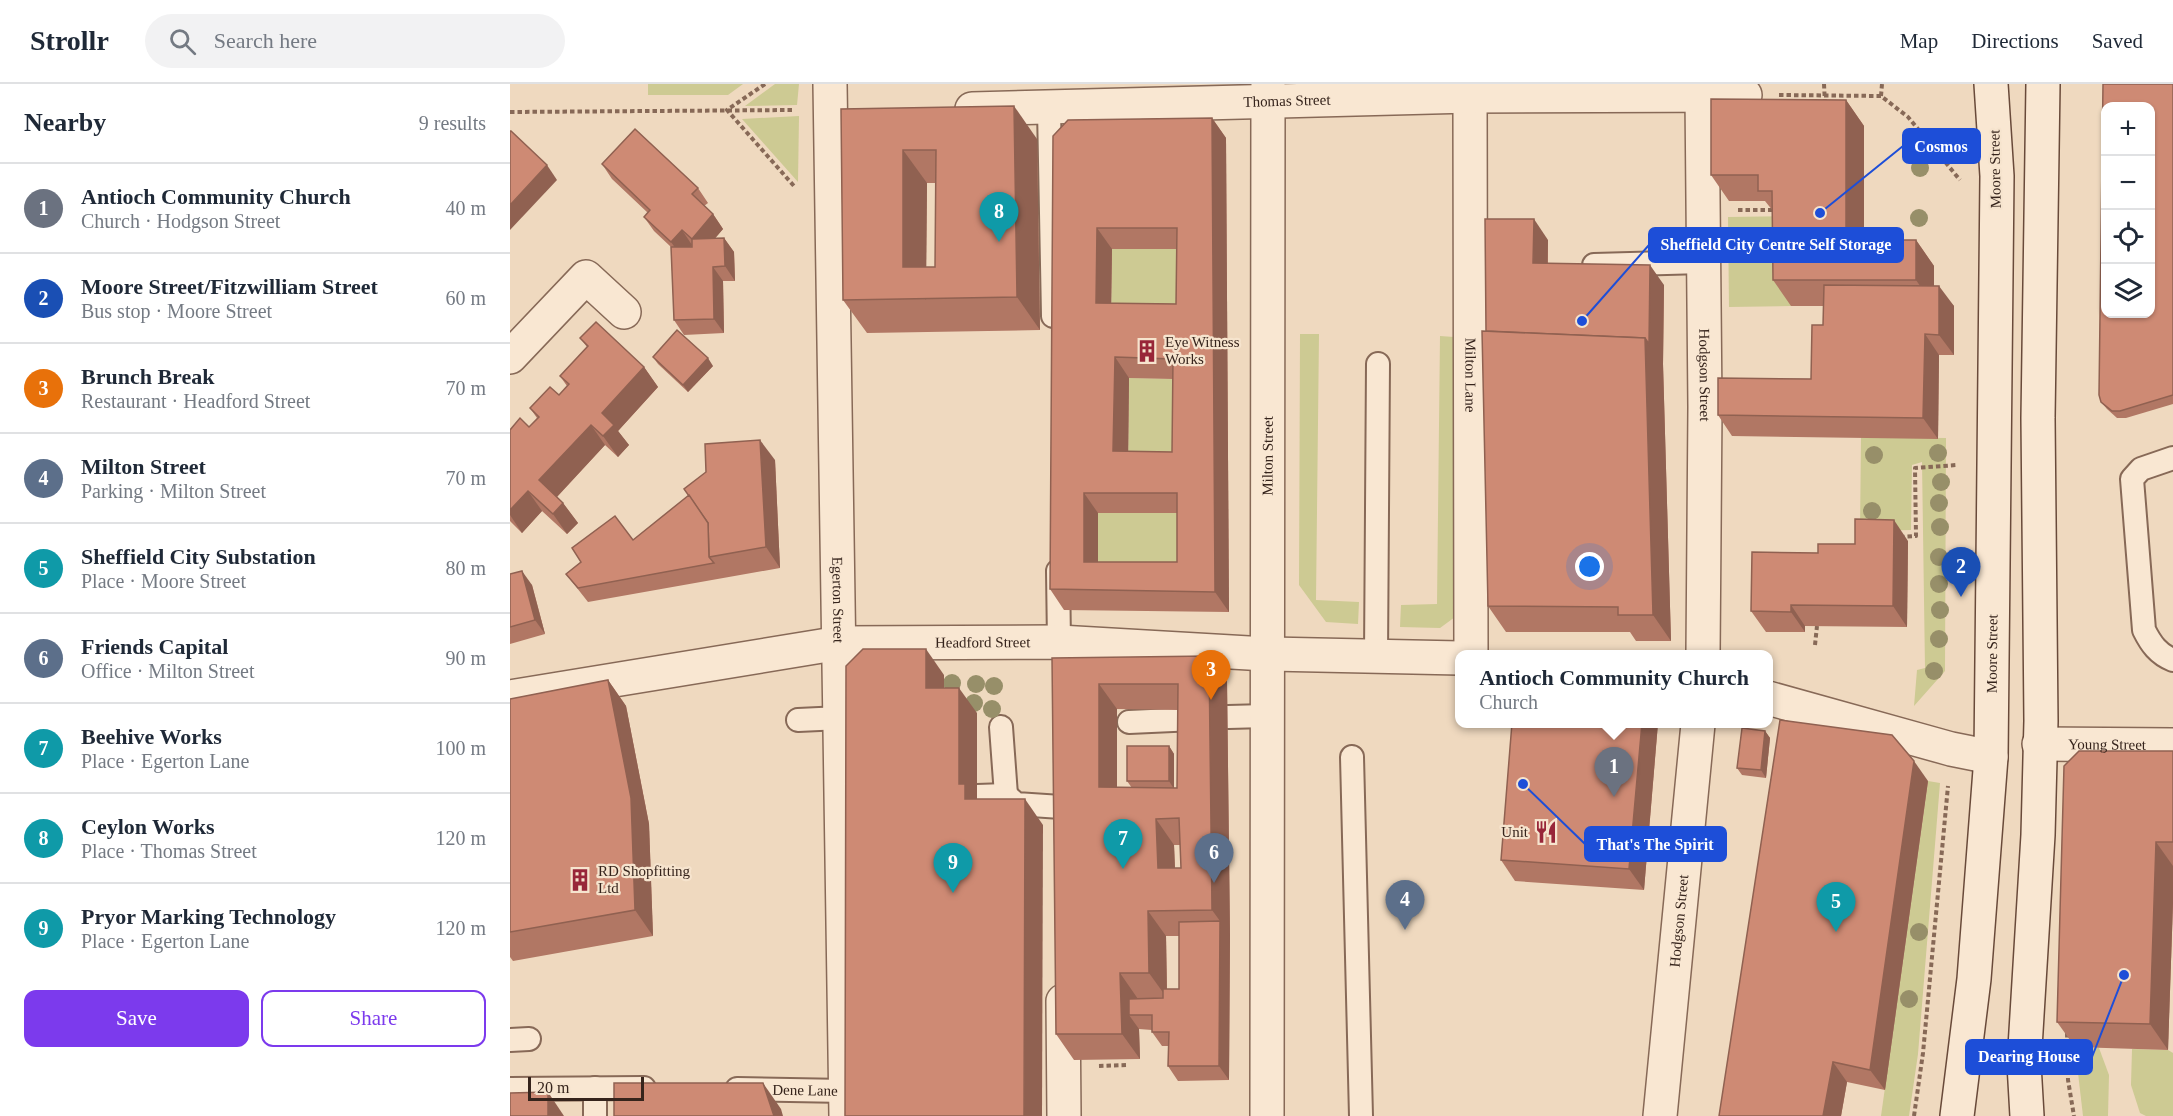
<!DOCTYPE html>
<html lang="en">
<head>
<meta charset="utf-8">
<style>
	:root { --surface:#fff; --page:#f2f2f3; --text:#1f2937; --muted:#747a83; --line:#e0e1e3; --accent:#7c3aed }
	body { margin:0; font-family:Georgia,serif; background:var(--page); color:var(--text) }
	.controls { position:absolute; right:18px; top:18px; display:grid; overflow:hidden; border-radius:12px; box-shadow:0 2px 4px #0004 }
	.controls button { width:54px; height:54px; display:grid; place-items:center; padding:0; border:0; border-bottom:2px solid var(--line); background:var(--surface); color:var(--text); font:30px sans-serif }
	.scale { position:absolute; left:18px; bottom:15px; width:116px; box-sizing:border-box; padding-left:6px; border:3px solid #36241c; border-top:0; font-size:16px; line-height:21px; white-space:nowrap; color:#36241c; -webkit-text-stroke:4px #f6e4ce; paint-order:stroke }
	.you { position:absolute; left:1080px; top:483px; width:21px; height:21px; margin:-15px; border:4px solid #fff; border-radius:50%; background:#1a73e8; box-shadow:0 0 0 9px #1a73e833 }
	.badge { display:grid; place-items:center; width:39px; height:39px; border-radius:50%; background:var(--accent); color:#fff; font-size:20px; font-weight:700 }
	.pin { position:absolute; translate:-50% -50px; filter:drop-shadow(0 2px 3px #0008) }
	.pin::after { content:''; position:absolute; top:32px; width:21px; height:18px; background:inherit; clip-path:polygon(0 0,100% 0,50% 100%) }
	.popup { position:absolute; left:945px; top:566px; width:318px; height:78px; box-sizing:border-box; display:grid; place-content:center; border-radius:12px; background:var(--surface); filter:drop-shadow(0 2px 4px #0005); font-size:20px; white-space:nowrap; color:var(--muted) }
	.popup b { font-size:22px; color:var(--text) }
	.popup::after { content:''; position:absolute; left:50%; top:100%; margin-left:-12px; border:12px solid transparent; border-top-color:var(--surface) }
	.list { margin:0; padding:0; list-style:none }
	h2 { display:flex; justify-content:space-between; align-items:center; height:78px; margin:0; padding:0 24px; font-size:26px }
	h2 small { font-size:20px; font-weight:400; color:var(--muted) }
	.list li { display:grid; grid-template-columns:39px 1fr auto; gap:18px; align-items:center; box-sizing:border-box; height:90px; padding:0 24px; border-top:2px solid var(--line) }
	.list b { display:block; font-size:22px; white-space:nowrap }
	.list p { margin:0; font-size:20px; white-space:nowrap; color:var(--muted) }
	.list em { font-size:20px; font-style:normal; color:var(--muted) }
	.actions { display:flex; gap:12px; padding:18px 24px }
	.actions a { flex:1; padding:14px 0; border:2px solid var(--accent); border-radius:12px; text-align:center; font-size:21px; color:var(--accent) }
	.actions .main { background:var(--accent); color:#fff }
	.icon { flex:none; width:33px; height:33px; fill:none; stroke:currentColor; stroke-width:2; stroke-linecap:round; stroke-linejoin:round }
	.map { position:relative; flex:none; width:1663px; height:1032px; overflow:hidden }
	header { display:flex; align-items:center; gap:36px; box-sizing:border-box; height:84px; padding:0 30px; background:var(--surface); border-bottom:2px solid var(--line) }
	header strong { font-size:28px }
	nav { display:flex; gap:33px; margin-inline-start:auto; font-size:21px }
	.search { width:420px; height:54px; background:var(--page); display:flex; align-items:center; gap:15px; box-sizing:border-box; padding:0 21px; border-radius:33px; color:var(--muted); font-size:22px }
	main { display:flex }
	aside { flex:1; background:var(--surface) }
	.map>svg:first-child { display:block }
</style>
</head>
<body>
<header>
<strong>Strollr</strong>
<div class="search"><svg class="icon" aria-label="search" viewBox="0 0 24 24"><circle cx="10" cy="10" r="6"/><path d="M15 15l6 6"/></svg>Search here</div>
<nav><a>Map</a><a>Directions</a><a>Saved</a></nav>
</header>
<main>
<aside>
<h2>Nearby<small>9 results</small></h2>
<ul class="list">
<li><span class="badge" style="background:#6b7280">1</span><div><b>Antioch Community Church</b><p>Church · Hodgson Street</p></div><em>40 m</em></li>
<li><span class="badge" style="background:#1a4fb4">2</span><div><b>Moore Street/Fitzwilliam Street</b><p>Bus stop · Moore Street</p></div><em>60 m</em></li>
<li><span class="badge" style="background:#e8710a">3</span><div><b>Brunch Break</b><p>Restaurant · Headford Street</p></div><em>70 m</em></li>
<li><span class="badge" style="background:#5c6f8a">4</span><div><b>Milton Street</b><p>Parking · Milton Street</p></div><em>70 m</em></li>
<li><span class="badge" style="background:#0f9aa8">5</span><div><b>Sheffield City Substation</b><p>Place · Moore Street</p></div><em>80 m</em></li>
<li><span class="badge" style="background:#5c6f8a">6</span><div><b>Friends Capital</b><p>Office · Milton Street</p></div><em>90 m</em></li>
<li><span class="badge" style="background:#0f9aa8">7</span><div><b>Beehive Works</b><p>Place · Egerton Lane</p></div><em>100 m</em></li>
<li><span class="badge" style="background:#0f9aa8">8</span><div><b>Ceylon Works</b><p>Place · Thomas Street</p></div><em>120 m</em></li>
<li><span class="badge" style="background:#0f9aa8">9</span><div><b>Pryor Marking Technology</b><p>Place · Egerton Lane</p></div><em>120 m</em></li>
</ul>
<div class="actions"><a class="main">Save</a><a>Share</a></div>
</aside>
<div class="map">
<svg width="1663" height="1032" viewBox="0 0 1663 1032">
	<rect width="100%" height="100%" fill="#efd9bf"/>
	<!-- green -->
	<g fill="#cdca93">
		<polygon points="138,0 233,0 218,11 138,11"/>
		<polygon points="265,0 289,0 287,21 235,22"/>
		<polygon points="289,32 288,98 232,35"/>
		<polygon points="1280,132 1281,222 1219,223 1218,133"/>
		<polygon points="602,165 681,165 680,241 601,240"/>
		<polygon points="790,250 809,250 806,516 849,518 848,540 816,538 789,501"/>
		<polygon points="930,252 944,253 945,533 930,544 890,543 891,521 927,520"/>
		<polygon points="619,294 678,295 676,389 618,388"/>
		<polygon points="1351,353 1436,354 1435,587 1404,622 1407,586 1415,584 1412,378 1402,381 1401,446 1350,447"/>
		<polygon points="588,429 682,429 681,499 588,499"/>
		<polygon points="1418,697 1430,699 1408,970 1399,1032 1371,1032"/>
		<polygon points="1565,963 1589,964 1599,991 1598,1032 1573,1032"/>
		<polygon points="1622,965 1658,966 1663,969 1663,1032 1636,1032 1630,1029 1621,1001"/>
	</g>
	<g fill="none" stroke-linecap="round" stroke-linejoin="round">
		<!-- lane casing -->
		<g stroke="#876957" stroke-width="26">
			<g id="lane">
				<polyline points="539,25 543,232"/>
				<polyline points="1084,181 1193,178"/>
				<path d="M1663,374L1631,385L1622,395L1634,546C1641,560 1648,570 1663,576"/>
				<polyline points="548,487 549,558"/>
				<polyline points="866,572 868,280"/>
				<polyline points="718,633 756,632"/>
				<polyline points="288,636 331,634"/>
				<polyline points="619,638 685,635"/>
				<polyline points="491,643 496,711"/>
				<polyline points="842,673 851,1032"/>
				<polyline points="467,712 496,711 506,720 551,723"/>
				<polyline points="0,956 19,955"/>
				<polyline points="85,1004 85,1032"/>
				<polyline points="0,1005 134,1004"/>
				<path id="s1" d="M227,1005L336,1007"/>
			</g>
		</g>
		<!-- street casing -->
		<g stroke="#876957" stroke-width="36">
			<g id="street">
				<path id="s2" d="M320,0L336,1032"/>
				<path id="s3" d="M1192,11L1195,323L1193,570"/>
				<path id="s4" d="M960,12L961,570"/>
				<path id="s5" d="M462,25L960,12L1235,11"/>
				<polyline points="0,273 76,193 114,228"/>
				<path id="s6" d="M0,613L330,559L549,558L756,570L950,574"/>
				<polyline points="1258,614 1441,665 1481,673"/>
				<path id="s7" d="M1529,660L1663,661"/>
				<polyline points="553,917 554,1032"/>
				<path id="s8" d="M757,1032L758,0"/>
				<path id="s9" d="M1150,1032L1188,640"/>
			</g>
		</g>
		<!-- secondary casing -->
		<g stroke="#694a3a" stroke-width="36">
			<g id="secondary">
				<path id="s10" d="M1447,1032L1464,895L1481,673L1487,92L1481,0"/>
				<polyline points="1517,1032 1514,980 1528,751 1531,637 1528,334 1533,0"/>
			</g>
		</g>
		<!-- path -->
		<g stroke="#876957" stroke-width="4" stroke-dasharray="4.5 3" stroke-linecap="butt">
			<polyline points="255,0 217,26 284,102"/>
			<polyline points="1269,11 1371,12 1398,33 1450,96"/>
			<polyline points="1371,12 1372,0"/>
			<polyline points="0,28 284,26"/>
			<polyline points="1228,126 1266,126"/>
			<polyline points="1390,453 1406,452 1405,384 1447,381"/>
			<polyline points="1305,561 1307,542"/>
			<polyline points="1557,949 1558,996 1564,1032"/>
			<polyline points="589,982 618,981"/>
			<polyline points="1404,1032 1413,969 1438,702"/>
		</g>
		<!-- lane -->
		<use href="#lane" stroke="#f9e7d2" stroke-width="22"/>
		<!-- street -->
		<use href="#street" stroke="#f9e7d2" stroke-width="33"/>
		<!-- secondary -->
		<use href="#secondary" stroke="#f9e7d2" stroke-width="33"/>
		<!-- path-bridge -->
		<polyline stroke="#876957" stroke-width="4" stroke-dasharray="4.5 3" stroke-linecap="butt" points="1314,0 1315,20"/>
	</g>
	<!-- trees -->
	<g fill="#978f69">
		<circle cx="1410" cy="84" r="9"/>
		<circle cx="1409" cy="134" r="9"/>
		<circle cx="1428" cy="369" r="9"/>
		<circle cx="1364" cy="371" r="9"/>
		<circle cx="1431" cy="398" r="9"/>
		<circle cx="1429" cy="419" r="9"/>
		<circle cx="1362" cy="427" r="9"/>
		<circle cx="1430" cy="443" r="9"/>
		<circle cx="1429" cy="473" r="9"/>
		<circle cx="1429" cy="500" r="9"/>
		<circle cx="1430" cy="526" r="9"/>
		<circle cx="1429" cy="555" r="9"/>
		<circle cx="1424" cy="587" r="9"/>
		<circle cx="442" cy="599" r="9"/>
		<circle cx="466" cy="600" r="9"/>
		<circle cx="484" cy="602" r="9"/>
		<circle cx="464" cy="619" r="9"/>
		<circle cx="482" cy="625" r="9"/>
		<circle cx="1409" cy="848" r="9"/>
		<circle cx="1399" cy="915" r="9"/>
	</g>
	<!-- wall -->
	<g fill="#b17764" fill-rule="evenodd">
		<polygon points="1663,0 1663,320 1616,334 1607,334 1597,325 1591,318"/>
		<polygon points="1336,16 1354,42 1354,156 1406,156 1424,182 1424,202 1444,222 1444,271 1429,271 1428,355 1222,352 1208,331 1301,295 1313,241 1313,222 1281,222 1263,196 1263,127 1255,117 1219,117 1201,91"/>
		<path d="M331,25L527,55L530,246L357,249L333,216ZM417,99H426L425,183H416Z"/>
		<path d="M702,34L716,54L719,528L554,526L540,505L558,36ZM602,165H666V220L601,219ZM619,294L663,295L662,368L618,367ZM588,429H667V478H588Z"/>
		<polygon points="92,80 188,104 198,119 194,122 203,130 213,145 205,154 214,154 224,168 225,197 213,197 214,249 174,251 164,236 161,163 144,147 134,133 138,129 102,95"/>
		<polygon points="1038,156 1038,179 1154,201 1153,280 1161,557 1126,557 1120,548 996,548 978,522 976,247"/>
		<polygon points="70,254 134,283 148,303 108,347 119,361 108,373 95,361 47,413 53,419 68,439 57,450 32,427 12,449 0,437 0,346 19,343 27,334 20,324 49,311 57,302 50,292 77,263"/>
		<polygon points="143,273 203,282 178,308 148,280"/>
		<polygon points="265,376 270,484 78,518 56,490 71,478 123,456"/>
		<polygon points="1398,457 1397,543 1295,542 1295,548 1256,548 1241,527 1308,469 1345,460"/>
		<polygon points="0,490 22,501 35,550 0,560"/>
		<path d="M542,574L717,597L720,852L719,996L668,997L658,982V962H652L642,948V946L629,945L630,975L564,976L546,950ZM607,625L667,626V704H664V670L659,662L617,697L622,704L607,703ZM664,761H670L671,784H665ZM656,852H669V905H657Z"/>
		<polygon points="98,596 116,622 139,740 143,852 3,877 0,873 0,615"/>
		<polygon points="1148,639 1134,806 1005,797 991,776"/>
		<polygon points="1255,647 1260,654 1256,694 1232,691 1227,684"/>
		<polygon points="1663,667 1663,819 1658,966 1565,963 1547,938"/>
		<polygon points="1418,697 1375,1006 1337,998 1331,1032 1209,1032"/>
	</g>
	<!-- shaded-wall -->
	<g fill="#906151">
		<polygon points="1336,16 1354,42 1354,182 1336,156"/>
		<polygon points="504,22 527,55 530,246 507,213"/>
		<polygon points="702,34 716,54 719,528 705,508"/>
		<polygon points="393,66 417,99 416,216 393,183"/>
		<polygon points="37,81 47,96 0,146 0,121"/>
		<polygon points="203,130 213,145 192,170 182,155"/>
		<polygon points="1024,135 1038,156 1037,200 1023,179"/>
		<polygon points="587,144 602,165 601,240 586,219"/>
		<polygon points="172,146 182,161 171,172 161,158"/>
		<polygon points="214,154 224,168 225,197 215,182"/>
		<polygon points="1406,156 1424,182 1424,222 1406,196"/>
		<polygon points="1140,181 1154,201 1153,280 1161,557 1143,531 1135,254"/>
		<polygon points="203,183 213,197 214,249 204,235"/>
		<polygon points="1429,202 1444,222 1444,271 1429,251"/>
		<polygon points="1415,250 1429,271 1428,355 1413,334"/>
		<polygon points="605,273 619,294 618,388 603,367"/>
		<polygon points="198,274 203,282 178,308 173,301"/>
		<polygon points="134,283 148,303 108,347 119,361 108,373 93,352 92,329"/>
		<polygon points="81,341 95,361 43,417 29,396"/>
		<polygon points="250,356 265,376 270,484 256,463"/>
		<polygon points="18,407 32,427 12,449 0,431 0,426"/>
		<polygon points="574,409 588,429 588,499 574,478"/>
		<polygon points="53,419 68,439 57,450 43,430"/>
		<polygon points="1384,436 1398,457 1397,543 1383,522"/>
		<polygon points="12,487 22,501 35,550 25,536"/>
		<polygon points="1281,521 1295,542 1295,548 1281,528"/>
		<polygon points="416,565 434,591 434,630 416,604"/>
		<polygon points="699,572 717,597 720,852 719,996 709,982 710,837 702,826"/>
		<polygon points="98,596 116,622 139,740 143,852 125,826"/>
		<polygon points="589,600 607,625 607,729 589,703"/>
		<polygon points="449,604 467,629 467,717 455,715 449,700"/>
		<polygon points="1132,639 1148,639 1134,806 1119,785"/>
		<polygon points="1255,647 1260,654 1256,694 1251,686"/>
		<polygon points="659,662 664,670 664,705 659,697"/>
		<polygon points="1404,677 1418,697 1375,1006 1360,986"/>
		<polygon points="515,715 533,741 532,1032 514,1032"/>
		<polygon points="646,735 664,761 666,810 648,784"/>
		<polygon points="1646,758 1663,782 1663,819 1658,966 1640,940"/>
		<polygon points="638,827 656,852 657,914 639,889"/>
		<polygon points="610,889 628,915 619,931 629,945 630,975 612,950"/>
		<polygon points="1323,978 1337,998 1331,1032 1313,1032"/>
		<polygon points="253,999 271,1025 273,1032 264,1032"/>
		<polygon points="38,1008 54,1032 38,1032"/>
	</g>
	<!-- building -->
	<g fill="#ce8a74" stroke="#906151" stroke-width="1.5" fill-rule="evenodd">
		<path d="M1593,0H1663V311L1610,327H1602L1591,318L1589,311ZM1596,22H1641V230H1596Z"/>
		<polygon points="1201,15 1336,16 1336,156 1406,156 1406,196 1263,196 1262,107 1248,107 1248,91 1201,91"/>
		<path d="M504,22L507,213L333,216L331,25ZM393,66H426L425,183H393Z"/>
		<path d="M702,34L705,508L540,505L543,52L558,36ZM587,144H667L666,220L586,219ZM605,273L663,275L662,368L603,367ZM574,409H667V478H574Z"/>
		<polygon points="125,45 188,104 182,110 203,130 182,155 172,146 161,158 134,133 140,126 92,80"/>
		<polygon points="0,47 1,47 37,81 0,121"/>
		<polygon points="975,135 1024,135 1023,179 1140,181 1139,260 1135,254 976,247"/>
		<polygon points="214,154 215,182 203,183 204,235 164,236 161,163 182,163 182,155"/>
		<polygon points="1314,201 1429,202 1429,251 1415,250 1413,334 1208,331 1208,294 1301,295 1302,241 1313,241"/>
		<polygon points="86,238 134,283 92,329 104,341 93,352 81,341 29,396 53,419 43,430 18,407 0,426 0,346 10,334 19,343 29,333 20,324 40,303 49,311 59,300 50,292 78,262 70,254"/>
		<polygon points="167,246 198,274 173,301 143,273"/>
		<polygon points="972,247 1135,254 1143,531 1108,531 1108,523 978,522"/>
		<polygon points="250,356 256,463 199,473 198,439 174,405 196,388 195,360"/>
		<polygon points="179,411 198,439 199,473 204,479 68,504 56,490 71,478 62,464 105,432 123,456"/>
		<polygon points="1345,435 1384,436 1383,522 1281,521 1281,528 1241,527 1242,468 1308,469 1308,460 1345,460"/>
		<polygon points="12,487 25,536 0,543 0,490"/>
		<polygon points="353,565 416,565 416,604 449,604 449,700 455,700 455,715 515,715 514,1032 335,1032 336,582"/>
		<path d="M699,572L702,826L638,827L639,889H610L612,950H546L542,574ZM589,600H668L667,704L589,703ZM669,734L671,784H648L646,735Z"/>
		<polygon points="98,596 121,714 125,826 0,848 0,615"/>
		<polygon points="1270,636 1382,651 1404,677 1360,986 1323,978 1313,1032 1209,1032"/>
		<polygon points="1002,639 1132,639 1119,785 991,776"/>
		<polygon points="1232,644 1255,647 1251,686 1227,684"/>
		<rect x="617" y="662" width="42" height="35"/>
		<polygon points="1569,667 1663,667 1663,758 1646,758 1640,940 1547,938 1554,682"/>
		<polygon points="710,837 709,982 658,982 659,948 642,948 642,931 619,931 619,915 653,914 653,905 669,905 669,838"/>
		<polygon points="104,999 253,999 264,1032 104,1032"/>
		<polygon points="38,1008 38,1032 0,1032 0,1009"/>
	</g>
	<!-- icons -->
	<defs>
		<g id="building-bare" transform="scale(1.8)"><path d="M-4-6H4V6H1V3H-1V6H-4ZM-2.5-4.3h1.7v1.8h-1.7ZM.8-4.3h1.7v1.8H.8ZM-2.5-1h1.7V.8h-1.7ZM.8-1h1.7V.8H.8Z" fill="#982639" stroke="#f6e4ce" stroke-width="2.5" paint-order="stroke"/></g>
		<g id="restaurant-bare" transform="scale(1.8)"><path d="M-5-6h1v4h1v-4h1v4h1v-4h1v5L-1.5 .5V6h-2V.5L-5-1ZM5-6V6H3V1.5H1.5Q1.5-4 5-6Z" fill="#982639" stroke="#f6e4ce" stroke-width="2.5" paint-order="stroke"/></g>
	</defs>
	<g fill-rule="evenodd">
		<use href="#building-bare" x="637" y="267"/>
		<use href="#restaurant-bare" x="1036" y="748"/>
		<use href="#building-bare" x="70" y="796"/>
	</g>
	<g text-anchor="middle" stroke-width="4.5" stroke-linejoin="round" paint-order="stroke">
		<!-- street labels -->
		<g font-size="15" fill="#36241c" stroke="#f6e4ce">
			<text dy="5" stroke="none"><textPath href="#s5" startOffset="315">Thomas Street</textPath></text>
			<text transform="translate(1485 85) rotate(-91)" y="5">Moore Street</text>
			<text dy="5" stroke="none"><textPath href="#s4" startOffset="279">Milton Lane</textPath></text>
			<text dy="5" stroke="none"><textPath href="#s3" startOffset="280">Hodgson Street</textPath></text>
			<text dy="5" stroke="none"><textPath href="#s8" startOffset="660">Milton Street</textPath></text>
			<text dy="5" stroke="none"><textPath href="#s2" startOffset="516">Egerton Street</textPath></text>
			<text dy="5" stroke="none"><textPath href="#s6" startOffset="477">Headford Street</textPath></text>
			<text dy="5" stroke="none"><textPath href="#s10" startOffset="464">Moore Street</textPath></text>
			<text dy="5" stroke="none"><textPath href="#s7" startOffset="68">Young Street</textPath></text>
			<text dy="5" stroke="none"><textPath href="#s9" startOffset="196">Hodgson Street</textPath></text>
			<text dy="5" stroke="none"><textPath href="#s1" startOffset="68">Dene Lane</textPath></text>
		</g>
		<!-- poi labels -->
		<g font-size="15" fill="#36241c" stroke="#f6e4ce" text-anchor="start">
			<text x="655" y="263">Eye Witness<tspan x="655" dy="17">Works</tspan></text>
			<text x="1018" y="753" text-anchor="end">Unit</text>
			<text x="88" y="792">RD Shopfitting<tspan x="88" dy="17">Ltd</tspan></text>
		</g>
	</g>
	<!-- callouts -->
	<path fill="none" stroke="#1d4ed8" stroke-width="2" d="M1310 129L1393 62M1072 237L1139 161M1013 700L1075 760M1614 891L1582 973"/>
	<g fill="#1d4ed8" stroke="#f6e4ce" stroke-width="2">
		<circle cx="1310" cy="129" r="6"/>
		<circle cx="1072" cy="237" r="6"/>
		<circle cx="1013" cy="700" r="6"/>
		<circle cx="1614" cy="891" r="6"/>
	</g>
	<g fill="#1d4ed8" stroke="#1d4ed8" stroke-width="2">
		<rect x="1393" y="45" width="77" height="34" rx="6"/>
		<rect x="1139" y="144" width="254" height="34" rx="6"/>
		<rect x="1075" y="743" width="141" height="34" rx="6"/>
		<rect x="1456" y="956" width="126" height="34" rx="6"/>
	</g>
	<g font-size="16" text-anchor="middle" font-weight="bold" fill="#fff">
		<text x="1431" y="68">Cosmos</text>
		<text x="1266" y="166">Sheffield City Centre Self Storage</text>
		<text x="1145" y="766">That's The Spirit</text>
		<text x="1519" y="978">Dearing House</text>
	</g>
</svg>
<div class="controls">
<button>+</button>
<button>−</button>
<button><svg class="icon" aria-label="locate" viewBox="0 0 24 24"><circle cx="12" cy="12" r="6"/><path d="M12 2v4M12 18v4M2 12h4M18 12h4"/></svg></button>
<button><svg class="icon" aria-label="layers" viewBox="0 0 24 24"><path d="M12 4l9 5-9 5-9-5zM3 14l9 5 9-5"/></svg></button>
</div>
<div class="scale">20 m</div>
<div class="you"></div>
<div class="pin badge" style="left:1104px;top:713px;background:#6b7280">1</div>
<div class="popup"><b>Antioch Community Church</b>Church</div>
<div class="pin badge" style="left:1451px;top:513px;background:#1a4fb4">2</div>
<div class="pin badge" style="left:701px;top:616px;background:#e8710a">3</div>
<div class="pin badge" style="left:895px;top:846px;background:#5c6f8a">4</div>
<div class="pin badge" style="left:1326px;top:848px;background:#0f9aa8">5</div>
<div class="pin badge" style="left:704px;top:799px;background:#5c6f8a">6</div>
<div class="pin badge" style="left:613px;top:785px;background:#0f9aa8">7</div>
<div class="pin badge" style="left:489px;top:158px;background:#0f9aa8">8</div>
<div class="pin badge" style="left:443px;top:809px;background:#0f9aa8">9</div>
</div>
</main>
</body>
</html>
